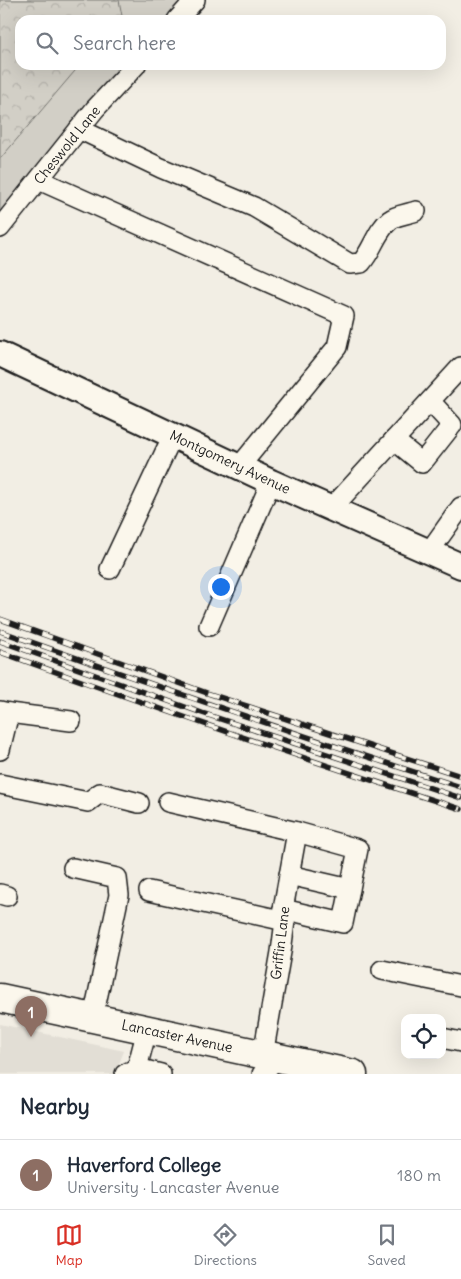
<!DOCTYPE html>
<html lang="en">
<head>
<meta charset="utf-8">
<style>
	:root { --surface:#fff; --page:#f6f6f7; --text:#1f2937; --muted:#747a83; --line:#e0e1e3; --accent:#d93025 }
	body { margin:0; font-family:Delius,sans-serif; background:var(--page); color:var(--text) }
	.controls { position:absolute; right:15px; bottom:15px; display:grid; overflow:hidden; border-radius:10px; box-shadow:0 5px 20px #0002 }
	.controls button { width:45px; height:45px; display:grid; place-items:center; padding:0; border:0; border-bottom:1px solid var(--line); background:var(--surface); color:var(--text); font:25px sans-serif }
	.you { position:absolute; left:220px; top:586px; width:18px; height:18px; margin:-12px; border:4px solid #fff; border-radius:50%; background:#1a73e8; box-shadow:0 0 0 8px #1a73e833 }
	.badge { display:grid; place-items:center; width:32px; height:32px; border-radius:50%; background:var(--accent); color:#fff; font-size:16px; font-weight:700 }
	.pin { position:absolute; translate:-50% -41px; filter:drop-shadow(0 1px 2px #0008) }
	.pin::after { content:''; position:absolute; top:26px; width:18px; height:15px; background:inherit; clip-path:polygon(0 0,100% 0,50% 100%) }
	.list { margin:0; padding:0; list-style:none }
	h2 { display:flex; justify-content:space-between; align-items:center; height:65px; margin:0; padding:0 20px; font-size:21px }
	h2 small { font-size:16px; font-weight:400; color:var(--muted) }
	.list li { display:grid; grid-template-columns:32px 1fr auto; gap:15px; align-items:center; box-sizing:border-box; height:70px; padding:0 20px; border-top:1px solid var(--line) }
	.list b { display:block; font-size:19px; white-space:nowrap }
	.list p { margin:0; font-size:16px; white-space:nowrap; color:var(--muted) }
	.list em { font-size:16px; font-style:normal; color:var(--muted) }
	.icon { flex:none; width:28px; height:28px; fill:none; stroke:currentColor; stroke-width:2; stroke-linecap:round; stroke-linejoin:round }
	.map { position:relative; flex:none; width:461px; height:1074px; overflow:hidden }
	.search { position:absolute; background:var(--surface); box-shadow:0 5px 20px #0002; left:15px; right:15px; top:15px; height:55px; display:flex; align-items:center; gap:12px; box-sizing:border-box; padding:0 18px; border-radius:15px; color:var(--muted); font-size:19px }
	.sheet { height:135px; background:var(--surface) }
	nav { display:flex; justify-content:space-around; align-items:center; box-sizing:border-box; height:70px; border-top:1px solid var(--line); background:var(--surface); font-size:14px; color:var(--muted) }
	nav a { display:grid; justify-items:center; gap:2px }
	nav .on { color:var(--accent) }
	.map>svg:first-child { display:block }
</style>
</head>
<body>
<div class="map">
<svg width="461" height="1074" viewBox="0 0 461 1074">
	<defs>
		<pattern id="forest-crowns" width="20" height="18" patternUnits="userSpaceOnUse" patternTransform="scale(1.25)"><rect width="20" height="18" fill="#d2cfc6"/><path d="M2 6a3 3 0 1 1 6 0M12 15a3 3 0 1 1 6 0" fill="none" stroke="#b4b1aa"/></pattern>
	</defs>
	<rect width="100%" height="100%" fill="#f2eee4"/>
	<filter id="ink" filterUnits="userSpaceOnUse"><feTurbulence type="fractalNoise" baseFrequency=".02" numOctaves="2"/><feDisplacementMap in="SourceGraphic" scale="10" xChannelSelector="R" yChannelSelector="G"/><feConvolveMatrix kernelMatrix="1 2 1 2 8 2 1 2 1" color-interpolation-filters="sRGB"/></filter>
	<g filter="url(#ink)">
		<!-- built -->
		<polygon fill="#e2ded5" points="0,1024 124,1051 115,1074 0,1074"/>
		<!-- grass -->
		<polygon fill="#d2cfc6" stroke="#777671" points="0,0 195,0 177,20 20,20 20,65 136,65 0,228"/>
		<!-- forest -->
		<polygon fill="url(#forest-crowns)" stroke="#777671" points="0,0 119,0 122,16 119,20 20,20 20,65 80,65 0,159"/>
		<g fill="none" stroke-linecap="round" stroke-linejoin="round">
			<!-- minor casing -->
			<g stroke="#1c1c1c" stroke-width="22">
				<g id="minor">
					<polyline points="177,20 195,0"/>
					<path d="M79,129L161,168L254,207L350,264L361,263C373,250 376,231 390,220C396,215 408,214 416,211"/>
					<polyline points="39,180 344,316 337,347 240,466"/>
					<polyline points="0,228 95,109 136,65"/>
					<polyline points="394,440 422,463 452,425 430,401"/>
					<polyline points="331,509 461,367"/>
					<polyline points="429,552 461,507"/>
					<polyline points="110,569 173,435"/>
					<polyline points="209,626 271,482"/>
					<polyline points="0,711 9,713 0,750"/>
					<polyline points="9,713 71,721"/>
					<polyline points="0,784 88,802 100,793 139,803"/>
					<polyline points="168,802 297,832 358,849 343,923 283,909"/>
					<polyline points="73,868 117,878 119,895 93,1018"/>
					<polyline points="289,875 350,889"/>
					<polyline points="149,891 285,921"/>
					<polyline points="0,894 7,896"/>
					<polyline points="382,970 461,986"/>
					<polyline points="442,1038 461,1042"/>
					<polyline points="263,1055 281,952 285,921 283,909 297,832"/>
					<polyline points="137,1068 161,1074"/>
					<polyline points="125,1074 137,1068 147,1030"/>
					<polyline points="262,1074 277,1058"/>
				</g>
			</g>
			<!-- major casing -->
			<g stroke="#1c1c1c" stroke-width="28">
				<polyline id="major" points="0,354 271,482 461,566"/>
			</g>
			<!-- highway casing -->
			<g stroke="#1c1c1c" stroke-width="31">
				<polyline id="highway" points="0,998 353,1074"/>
			</g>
			<!-- minor -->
			<use href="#minor" stroke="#fbf7ec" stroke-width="19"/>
			<!-- major -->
			<use href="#major" stroke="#fbf7ec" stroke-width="24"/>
			<!-- highway -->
			<use href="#highway" stroke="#fbf7ec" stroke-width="28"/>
			<!-- rail casing -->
			<g stroke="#1c1c1c" stroke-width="5.5">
				<g id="rail">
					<polyline points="0,619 207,693 461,776"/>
					<path d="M0,631C153,685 306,738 461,787"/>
					<polyline points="0,641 202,713 461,798"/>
					<path d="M0,652C153,707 306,760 461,809"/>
				</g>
			</g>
			<!-- rail -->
			<use href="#rail" stroke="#fbf7ec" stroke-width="4" stroke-dasharray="11" stroke-linecap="butt"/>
		</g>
	</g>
	<g text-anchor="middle" stroke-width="4" stroke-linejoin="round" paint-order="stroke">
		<!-- street labels -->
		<g font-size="14" fill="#1c1c1c" stroke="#fbf7ec">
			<text transform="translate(67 145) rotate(-51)" y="5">Cheswold Lane</text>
			<text transform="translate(230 462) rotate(25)" y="5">Montgomery Avenue</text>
			<text transform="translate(280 943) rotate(-83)" y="5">Griffin Lane</text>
			<text transform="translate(177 1036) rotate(12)" y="5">Lancaster Avenue</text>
		</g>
	</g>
</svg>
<div class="controls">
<button><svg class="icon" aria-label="locate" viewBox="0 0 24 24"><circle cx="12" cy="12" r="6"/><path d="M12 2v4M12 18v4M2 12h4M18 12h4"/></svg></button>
</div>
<div class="you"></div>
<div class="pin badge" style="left:31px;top:1037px;background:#8d6e63">1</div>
<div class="search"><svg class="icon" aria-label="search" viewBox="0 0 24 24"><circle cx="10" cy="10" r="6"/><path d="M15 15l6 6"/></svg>Search here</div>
</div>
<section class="sheet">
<h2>Nearby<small></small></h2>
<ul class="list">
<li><span class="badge" style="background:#8d6e63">1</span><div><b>Haverford College</b><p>University · Lancaster Avenue</p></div><em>180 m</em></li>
</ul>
</section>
<nav>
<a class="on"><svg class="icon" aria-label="map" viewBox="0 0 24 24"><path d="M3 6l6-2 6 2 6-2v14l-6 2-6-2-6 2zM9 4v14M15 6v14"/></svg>Map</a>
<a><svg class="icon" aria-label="directions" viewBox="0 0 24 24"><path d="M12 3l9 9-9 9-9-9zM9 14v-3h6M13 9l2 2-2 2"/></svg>Directions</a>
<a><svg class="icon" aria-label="saved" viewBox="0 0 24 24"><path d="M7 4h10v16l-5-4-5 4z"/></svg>Saved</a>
</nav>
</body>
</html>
